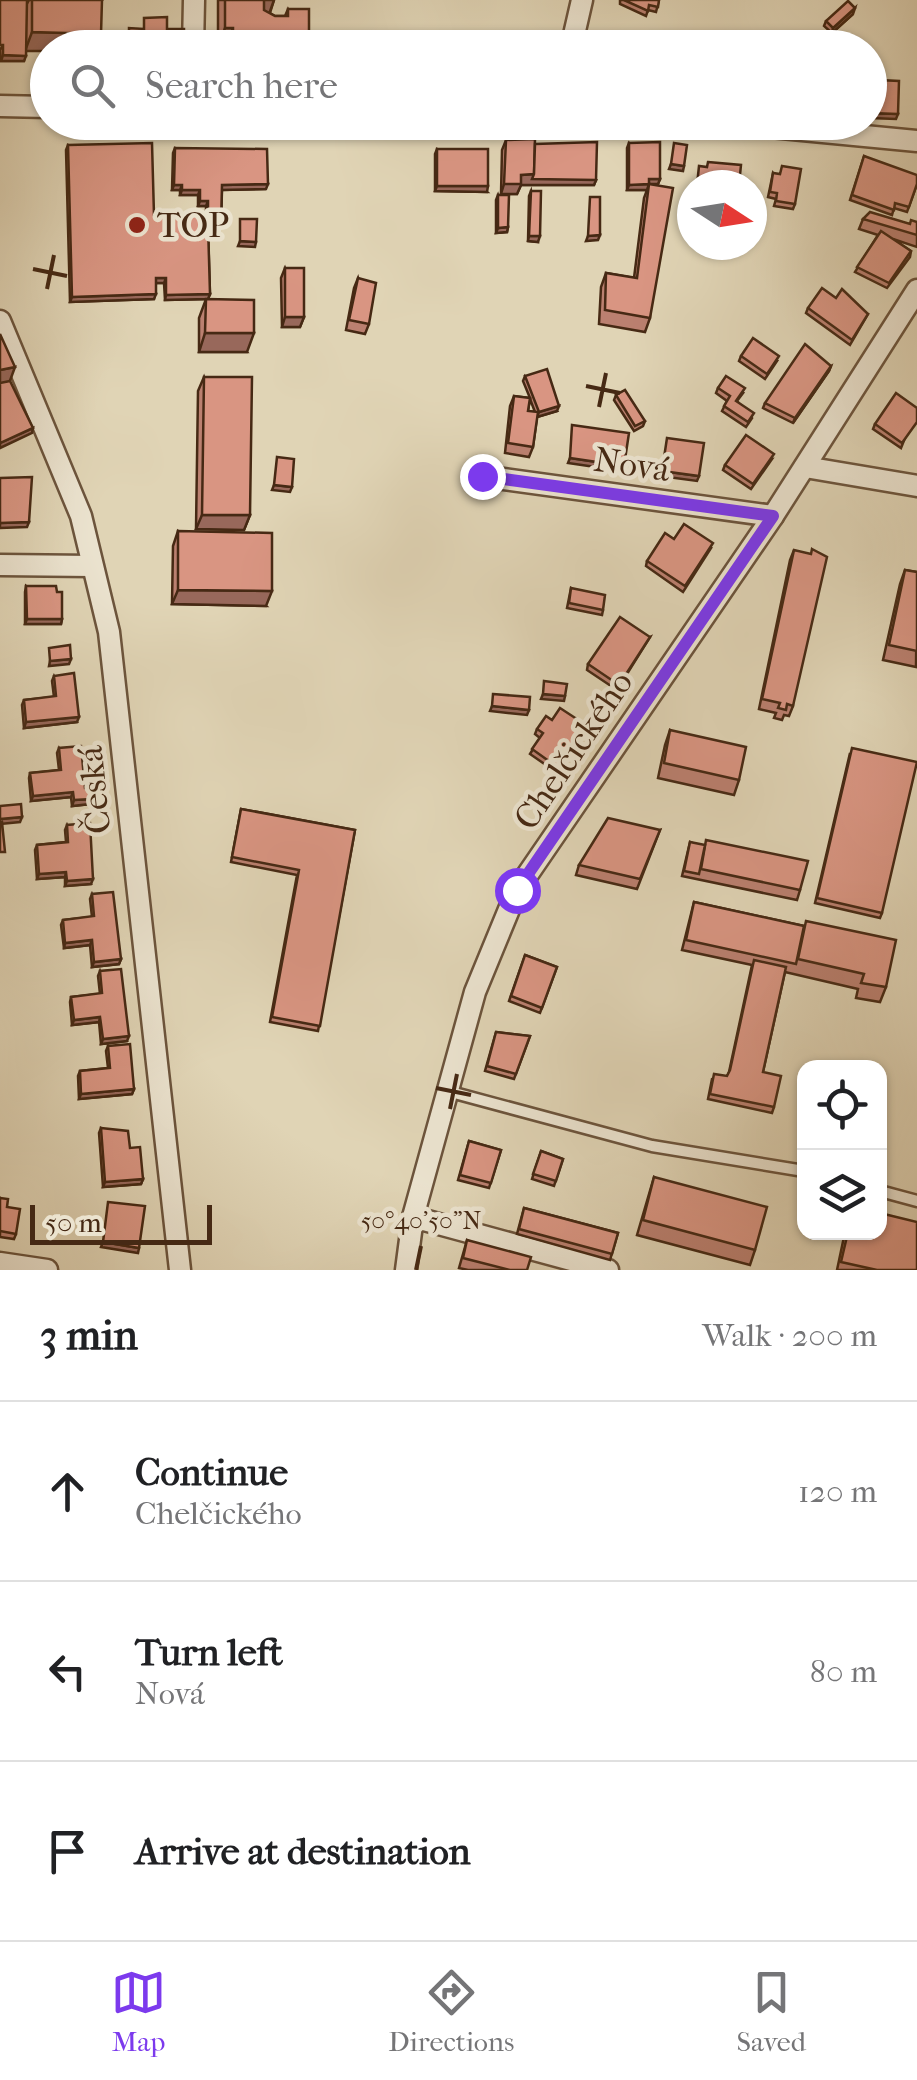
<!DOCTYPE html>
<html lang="en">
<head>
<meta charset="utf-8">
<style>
	:root { --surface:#fff; --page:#f2f2f2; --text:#202124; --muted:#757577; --line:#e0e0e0; --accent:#7c3aed }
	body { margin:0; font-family:"IM FELL French Canon",serif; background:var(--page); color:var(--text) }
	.controls { position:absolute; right:30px; bottom:30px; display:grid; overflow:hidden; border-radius:20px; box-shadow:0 2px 8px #0004 }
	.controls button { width:90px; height:90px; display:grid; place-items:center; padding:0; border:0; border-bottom:2px solid var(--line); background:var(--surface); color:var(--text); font:50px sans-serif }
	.compass { position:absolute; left:677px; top:170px; width:90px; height:90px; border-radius:50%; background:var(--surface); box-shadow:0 2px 8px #0004; rotate:102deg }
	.scale { position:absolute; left:30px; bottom:25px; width:182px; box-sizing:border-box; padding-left:10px; border:5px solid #462914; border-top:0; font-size:28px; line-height:35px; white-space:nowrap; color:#462914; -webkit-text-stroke:8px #ebe3cf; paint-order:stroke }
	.stop { position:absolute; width:30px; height:30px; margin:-22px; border:8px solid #7c3aed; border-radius:50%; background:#fff }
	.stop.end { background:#7c3aed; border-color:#fff; box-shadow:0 2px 10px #0008 }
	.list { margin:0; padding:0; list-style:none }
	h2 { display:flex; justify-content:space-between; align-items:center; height:130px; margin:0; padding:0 40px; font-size:42px }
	h2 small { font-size:32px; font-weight:400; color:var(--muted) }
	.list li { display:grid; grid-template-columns:65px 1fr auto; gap:30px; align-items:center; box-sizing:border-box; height:180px; padding:0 40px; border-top:2px solid var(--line) }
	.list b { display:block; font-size:38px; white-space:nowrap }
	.list p { margin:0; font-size:32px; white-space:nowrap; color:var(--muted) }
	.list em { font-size:32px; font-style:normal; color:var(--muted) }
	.icon { flex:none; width:55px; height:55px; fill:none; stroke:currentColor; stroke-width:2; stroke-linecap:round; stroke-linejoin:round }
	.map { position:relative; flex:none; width:917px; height:1270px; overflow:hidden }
	.search { position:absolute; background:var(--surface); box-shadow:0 2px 8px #0004; left:30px; right:30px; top:30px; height:110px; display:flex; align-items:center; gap:25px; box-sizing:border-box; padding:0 35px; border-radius:55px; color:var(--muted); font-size:38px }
	.sheet { height:670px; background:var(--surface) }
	nav { display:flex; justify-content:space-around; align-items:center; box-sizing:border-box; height:140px; border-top:2px solid var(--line); background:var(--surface); font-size:28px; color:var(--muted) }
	nav a { display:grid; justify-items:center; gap:5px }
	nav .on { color:var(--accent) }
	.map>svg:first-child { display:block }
</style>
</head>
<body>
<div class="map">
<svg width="917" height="1270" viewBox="0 0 917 1270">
	<rect width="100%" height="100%" fill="#e0d4b5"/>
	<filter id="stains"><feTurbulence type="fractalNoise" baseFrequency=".002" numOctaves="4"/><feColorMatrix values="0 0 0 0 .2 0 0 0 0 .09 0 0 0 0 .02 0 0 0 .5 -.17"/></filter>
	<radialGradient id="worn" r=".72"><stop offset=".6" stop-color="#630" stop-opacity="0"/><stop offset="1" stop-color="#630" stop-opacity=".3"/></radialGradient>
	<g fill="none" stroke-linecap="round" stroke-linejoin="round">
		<!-- lane casing -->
		<g stroke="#6c543c" stroke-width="15">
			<g id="lane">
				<polyline points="447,1091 652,1146 804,1171"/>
				<polyline points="880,1191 917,1201"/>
			</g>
		</g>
		<!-- street casing -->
		<g stroke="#6c543c" stroke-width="25">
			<g id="street">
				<polyline points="193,48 194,0"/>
				<polyline points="571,48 582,0"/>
				<polyline points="0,106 48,107"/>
				<polyline points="719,122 917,141"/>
				<polyline points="0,321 81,516 109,632 180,1270"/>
				<polyline points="805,467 917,486"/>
				<polyline points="482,476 773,516"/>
				<polyline points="0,565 92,566"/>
				<polyline points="413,1217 608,1270"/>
				<polyline points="0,1263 47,1270"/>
				<polyline points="406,1270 413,1217 475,992 517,890 773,516 917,290"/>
			</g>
		</g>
		<!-- lane -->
		<use href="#lane" stroke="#ebe3cf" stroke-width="10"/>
		<!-- street -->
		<use href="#street" stroke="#ebe3cf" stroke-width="20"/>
	</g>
	<!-- wall -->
	<g fill="#bb8070" stroke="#462914" stroke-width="2.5" fill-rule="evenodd">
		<polygon points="29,0 102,0 26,51 24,61 1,61 0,50"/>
		<polygon points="218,0 274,0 270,13 275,16 285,16 288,9 309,48 218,47"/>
		<polygon points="620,0 659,0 656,12 648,10 646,16 620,4"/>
		<polygon points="853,14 832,33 824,26 826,21"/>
		<polygon points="506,140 535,144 596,180 594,185 521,185 517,194 501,194 502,150"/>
		<polygon points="629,143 660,179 658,184 653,184 650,318 645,332 599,324 601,287 606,273 634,278 644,198 647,190 627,190 627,148"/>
		<polygon points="68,145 154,215 206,213 206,206 198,206 198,195 180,195 180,190 172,190 173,153 175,148 266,189 222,190 221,224 219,229 208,229 210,294 208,299 165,300 164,283 156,283 154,299 70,302 66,150"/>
		<polygon points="437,149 487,192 435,191 435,154"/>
		<polygon points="864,156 917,184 907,212 894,208 892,215 850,200"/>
		<polygon points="773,173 795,204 793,209 774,206 776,199 768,197"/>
		<polygon points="531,191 538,242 528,241 529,196"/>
		<polygon points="498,195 508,227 507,232 496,233 496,200"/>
		<polygon points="863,219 910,224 917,222 917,247 893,239 911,251 910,257 887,288 855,272 878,235 859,229"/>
		<polygon points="285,268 304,317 300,327 282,327 281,278"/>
		<polygon points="358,278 369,324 365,334 346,330 354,288"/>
		<polygon points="836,298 868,314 850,345 806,313 808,308"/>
		<polygon points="206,299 247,352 199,352 199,318"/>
		<polygon points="741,356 777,361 765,379 739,361"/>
		<polygon points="831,366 829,371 793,423 763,408 765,403"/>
		<path d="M525,376L557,411L537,417L533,447L529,457L505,453L510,406L514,396L530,398L523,381ZM530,399L535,412L528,411Z"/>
		<polygon points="204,377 250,515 244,530 196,529 198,391"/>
		<polygon points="718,388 743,393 737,401 752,418 746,427 722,411 727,401 716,393"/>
		<polygon points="616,395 645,421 643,426 634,431 614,400"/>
		<polygon points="917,408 901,448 873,429 875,424"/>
		<polygon points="772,459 751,489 723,470 725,465"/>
		<polygon points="178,531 266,606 172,604 173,546"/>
		<polygon points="674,539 711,548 683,592 646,566 647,561"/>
		<polygon points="794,550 793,706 789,716 784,715 782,720 774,718 776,713 759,709 790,560"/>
		<polygon points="905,570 917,572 916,667 883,660 900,584"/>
		<polygon points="26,586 62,619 61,624 25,624 25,592"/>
		<polygon points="571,588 603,610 602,615 567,608"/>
		<polygon points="650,637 617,690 587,670 588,664"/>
		<polygon points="54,676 77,722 24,728 22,705 24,700 54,697 52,681"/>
		<polygon points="552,720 589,727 559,774 530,754 540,738 535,734 537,729"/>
		<polygon points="670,730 739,780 734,795 658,778 665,745"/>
		<polygon points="59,748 92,799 90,804 72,806 71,797 31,801 29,778 30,773 59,770 57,753"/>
		<polygon points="850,753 882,913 880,918 815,903"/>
		<polygon points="241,809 355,830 318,1031 270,1022 297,875 231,862"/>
		<polygon points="67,825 91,884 65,886 65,877 37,879 35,850 37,845 66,842 65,830"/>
		<polygon points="660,830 637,889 576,875 579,865"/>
		<polygon points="690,842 800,890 797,900 682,876"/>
		<polygon points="92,894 121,959 119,964 92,967 90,945 64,948 61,925 63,920 92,917 90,899"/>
		<polygon points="694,902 804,926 886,987 880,1002 856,998 858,989 785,972 763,1072 774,1107 772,1113 708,1099 712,1079 727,1076 729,1072 752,965 682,950"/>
		<polygon points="525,955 557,967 540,1013 509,1001"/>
		<polygon points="100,971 127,1041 101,1044 99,1022 72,1025 70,1002 71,997 100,994 98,976"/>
		<polygon points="496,1032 530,1036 514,1079 485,1071"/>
		<polygon points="108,1046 134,1089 132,1094 79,1099 78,1076 80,1071 108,1068 106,1051"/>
		<polygon points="101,1128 130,1148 143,1179 141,1184 103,1187 99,1133"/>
		<polygon points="469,1141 501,1150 489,1188 458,1180"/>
		<polygon points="541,1151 563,1159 554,1186 532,1179"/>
		<polygon points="654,1177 755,1250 750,1265 637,1235"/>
		<polygon points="0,1198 7,1207 16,1234 14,1239 0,1237"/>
		<polygon points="524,1208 618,1233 610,1260 517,1234"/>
		<polygon points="845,1232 880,1232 917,1270 837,1270"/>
		<polygon points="467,1240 527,1270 468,1270 459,1268"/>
	</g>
	<!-- shaded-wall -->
	<g fill="#98685b" stroke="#462914" stroke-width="2.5">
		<polygon points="263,0 274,0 268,17 257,17"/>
		<polygon points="855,8 853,14 832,33 833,28"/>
		<polygon points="225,28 233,28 226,47 218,47"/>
		<polygon points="32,32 101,34 96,48 48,48 48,51 25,51"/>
		<polygon points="3,55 26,56 24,61 1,61"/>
		<polygon points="870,113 898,114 896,119 870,118"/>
		<polygon points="671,164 684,166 683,171 669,169"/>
		<polygon points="534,174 596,180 594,185 521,185 517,194 501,194 504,184 521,175"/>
		<polygon points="649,179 660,179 658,184 647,184"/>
		<polygon points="268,184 266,189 220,190 222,185"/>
		<polygon points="649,184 647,190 627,190 629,185"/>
		<polygon points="174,185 182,185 180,190 172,190"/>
		<polygon points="437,186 488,186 487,192 435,191"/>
		<polygon points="182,190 200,190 198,195 180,195"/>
		<polygon points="200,201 208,201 206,206 198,206"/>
		<polygon points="208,224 221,224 219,229 206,229"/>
		<polygon points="508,227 507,232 496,233 498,228"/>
		<polygon points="600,235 598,240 586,241 588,236"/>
		<polygon points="529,236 540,236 538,242 528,241"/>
		<polygon points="240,241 256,242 255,247 238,246"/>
		<polygon points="156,278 166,278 164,283 154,283"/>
		<polygon points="156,294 154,299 70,302 72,297"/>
		<polygon points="210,294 208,299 165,300 166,295"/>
		<polygon points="285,317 304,317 300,327 282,327"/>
		<polygon points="205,333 254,333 247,352 199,352"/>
		<polygon points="831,366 829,371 793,423 795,418"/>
		<polygon points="15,367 8,386 0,387 0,370"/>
		<polygon points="559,406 557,411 537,417 539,412"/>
		<polygon points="33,428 32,433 0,448 0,443"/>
		<polygon points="570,458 624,466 623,471 568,463"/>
		<polygon points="662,471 699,476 697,481 660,476"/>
		<polygon points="274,485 292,487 290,492 272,490"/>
		<polygon points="202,515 250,515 244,530 196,529"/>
		<polygon points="29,522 27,527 0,528 0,523"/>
		<polygon points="178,590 272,591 266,606 172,604"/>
		<polygon points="27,619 62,619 61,624 25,624"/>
		<polygon points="71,659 69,664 49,666 50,661"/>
		<polygon points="543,694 565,696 564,701 541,699"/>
		<polygon points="492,706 529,710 527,715 490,711"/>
		<polygon points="79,717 77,722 24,728 26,722"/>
		<polygon points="73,792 71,797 31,801 33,796"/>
		<polygon points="92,799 90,804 72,806 74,800"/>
		<polygon points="22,817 20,822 0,824 0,819"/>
		<polygon points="66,872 65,877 37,879 39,874"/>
		<polygon points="93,879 91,884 65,886 67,881"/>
		<polygon points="92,940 90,945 64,948 65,943"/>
		<polygon points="121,959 119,964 92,967 94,962"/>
		<polygon points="100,1017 99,1022 72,1025 74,1020"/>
		<polygon points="129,1036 127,1041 101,1044 103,1039"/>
		<polygon points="134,1089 132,1094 79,1099 81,1094"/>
		<polygon points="143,1179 141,1184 103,1187 105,1182"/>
		<polygon points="103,1242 139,1248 138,1253 101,1247"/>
	</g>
	<!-- building -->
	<g fill="#d99582" stroke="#462914" stroke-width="2.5">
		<polygon points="0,0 27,0 26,56 3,55 3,45 0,45"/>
		<polygon points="32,0 102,0 101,34 32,32"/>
		<polygon points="225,0 264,0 264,10 275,16 288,16 288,9 309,9 309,48 233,48 233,28 225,28"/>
		<polygon points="624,0 659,0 658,7 649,5 648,11"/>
		<polygon points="848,1 855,8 833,28 826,21"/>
		<polygon points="167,17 167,29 184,29 184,48 129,48 129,28 144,29 144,18"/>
		<polygon points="881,76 880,80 899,81 898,114 870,113 870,78"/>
		<polygon points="535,139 534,174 521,175 521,184 504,184 506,140"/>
		<polygon points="597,142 596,180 532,179 534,174 535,144"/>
		<polygon points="660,142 660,179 649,179 649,184 629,185 629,143"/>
		<polygon points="152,143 154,215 208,213 208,201 200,201 200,190 182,190 182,185 174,185 175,148 267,149 268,184 222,185 221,224 208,224 210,294 166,295 166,278 156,278 156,294 72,297 68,145"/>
		<polygon points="674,143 687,145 684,166 671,164"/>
		<rect x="437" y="149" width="51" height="37"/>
		<polygon points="864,156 917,175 917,184 909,207 895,203 894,210 852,195"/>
		<polygon points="708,162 741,165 739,185 697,185 699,166 707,167"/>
		<polygon points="782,166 801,169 795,204 776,201 777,193 770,192 773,173 780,174"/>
		<polygon points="649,184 673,188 650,318 605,310 606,273 637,278"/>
		<polygon points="531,191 541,191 540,236 529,236"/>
		<polygon points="498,195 509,195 508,227 498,228"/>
		<polygon points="590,197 600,197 600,235 588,236"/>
		<polygon points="870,212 910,224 911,220 917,222 917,235 863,219"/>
		<polygon points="240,219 257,219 256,242 240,241"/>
		<polygon points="881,231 911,251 889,283 857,267"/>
		<rect x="285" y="268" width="19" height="49"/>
		<polygon points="358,278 376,283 369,324 349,320"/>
		<polygon points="822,288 836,298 842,289 868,314 852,340 808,308"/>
		<polygon points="206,299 254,300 254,333 205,333"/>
		<polygon points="0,334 15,367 0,370"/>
		<polygon points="753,338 779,356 767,374 741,356"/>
		<polygon points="805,344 831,366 795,418 765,403"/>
		<polygon points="547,369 559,406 539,412 525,376"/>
		<polygon points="726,376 745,388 736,401 754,413 748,422 724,406 730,396 718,388"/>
		<polygon points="204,377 252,377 250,515 202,515"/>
		<polygon points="10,381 33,428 0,443 0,383"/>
		<polygon points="625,390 645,421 635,426 616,395"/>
		<polygon points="896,393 917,408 917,422 902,443 875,424"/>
		<polygon points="514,396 530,398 528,411 538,412 533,447 508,443"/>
		<polygon points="572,425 629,433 624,466 570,458"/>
		<polygon points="746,435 774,454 753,484 725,465"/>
		<polygon points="667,438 704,443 699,476 662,471"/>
		<polygon points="277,457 294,459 292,487 274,485"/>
		<polygon points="32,477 29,522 0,523 0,478"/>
		<polygon points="684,524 713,543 685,586 647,561 665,533 674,539"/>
		<polygon points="178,531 272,533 272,591 178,590"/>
		<polygon points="812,549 827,557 793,706 787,704 786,710 778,708 780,703 762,699 794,550 811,554"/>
		<polygon points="905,570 917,572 917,651 889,645"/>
		<polygon points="26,586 56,586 57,592 62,592 62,619 27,619"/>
		<polygon points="571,588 605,595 603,610 569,603"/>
		<polygon points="620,617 650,637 619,685 588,664"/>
		<polygon points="70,645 71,659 50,661 49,648"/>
		<polygon points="74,673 79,717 26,722 24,700 56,696 54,676"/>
		<polygon points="544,681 567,684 565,696 543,694"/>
		<polygon points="493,694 530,697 529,710 492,706"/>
		<polygon points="560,708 589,727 560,769 532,749 543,733 537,729 546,716 552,720"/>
		<polygon points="670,730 746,747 739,780 664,763"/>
		<polygon points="81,746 85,788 91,788 92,799 74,800 73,792 33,796 30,773 61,770 59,748"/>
		<polygon points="852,748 917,762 882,913 817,898"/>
		<polygon points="21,804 22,817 0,819 0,806"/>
		<polygon points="241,809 355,830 320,1026 272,1017 299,870 232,857"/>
		<polygon points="608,818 660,830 640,879 579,865"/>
		<polygon points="2,822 5,852 0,852 0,823"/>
		<polygon points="90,823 93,879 67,881 66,872 39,874 37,845 68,842 67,825"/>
		<polygon points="706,840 808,861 800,890 701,869"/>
		<polygon points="690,842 705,845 699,874 684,871"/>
		<polygon points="113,892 121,959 94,962 92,940 65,943 63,920 94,916 92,894"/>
		<polygon points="694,902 804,926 796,964 686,940"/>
		<polygon points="806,921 896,940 886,987 861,983 864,974 798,959"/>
		<polygon points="525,955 557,967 542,1008 511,996"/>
		<polygon points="754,960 786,967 763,1072 781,1076 774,1107 710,1094 714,1074 727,1076 730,1070"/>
		<polygon points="121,969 129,1036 103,1039 100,1017 74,1020 71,997 102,993 100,971"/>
		<polygon points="496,1032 530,1036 516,1074 487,1066"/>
		<polygon points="130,1044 134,1089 81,1094 80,1071 110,1068 108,1046"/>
		<polygon points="101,1128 128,1131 130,1148 140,1147 143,1179 105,1182"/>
		<polygon points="469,1141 501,1150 491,1183 460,1175"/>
		<polygon points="541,1151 563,1159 556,1181 533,1174"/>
		<polygon points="654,1177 767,1207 755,1250 643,1220"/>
		<polygon points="0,1198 8,1199 7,1207 20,1209 16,1234 0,1231"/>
		<polygon points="108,1202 145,1206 139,1248 103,1242"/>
		<polygon points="524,1208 618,1233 612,1254 519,1229"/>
		<polygon points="880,1213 917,1222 917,1270 877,1270 841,1262 848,1232 880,1232"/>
		<polygon points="467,1240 531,1257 527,1270 510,1270 463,1258"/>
	</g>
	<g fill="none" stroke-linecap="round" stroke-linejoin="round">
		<!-- route -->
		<polyline stroke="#7c3aed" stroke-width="12" points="482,476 773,516 517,890"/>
	</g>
	<!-- ticks -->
	<path fill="none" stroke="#462914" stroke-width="4" d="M33,269L67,276M47,289L54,255M586,386L620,393M599,407L606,373M436,1088L471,1095M450,1109L457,1074M416,1270L421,1246"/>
	<!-- markers -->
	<circle fill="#8f2418" stroke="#ebe3cf" stroke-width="4" cx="137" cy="225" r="10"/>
	<g text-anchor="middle" stroke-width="9" stroke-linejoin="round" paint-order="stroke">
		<!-- poi labels -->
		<g font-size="35" fill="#462914" stroke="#ebe3cf" text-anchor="start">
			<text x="157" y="237">TOP</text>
		</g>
		<!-- street labels -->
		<g font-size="35" fill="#462914" stroke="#ebe3cf">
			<text transform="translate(632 464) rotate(8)" y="12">Nová</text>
			<text transform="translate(573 750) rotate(-56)" y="12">Chelčického</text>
			<text transform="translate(94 790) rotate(-96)" y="12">Česká</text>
		</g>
	</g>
	<g font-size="25" text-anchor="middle" fill="#462914" stroke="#ebe3cf" stroke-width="9" stroke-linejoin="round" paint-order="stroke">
		<text x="421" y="1229">50°40'50"N</text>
	</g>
	<rect width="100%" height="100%" filter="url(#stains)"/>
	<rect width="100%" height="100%" fill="url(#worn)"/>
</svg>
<div class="controls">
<button><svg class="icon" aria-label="locate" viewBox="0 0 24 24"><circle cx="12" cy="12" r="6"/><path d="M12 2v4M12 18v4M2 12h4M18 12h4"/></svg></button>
<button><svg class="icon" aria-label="layers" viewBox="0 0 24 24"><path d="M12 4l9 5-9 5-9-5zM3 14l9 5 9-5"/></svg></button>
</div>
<svg class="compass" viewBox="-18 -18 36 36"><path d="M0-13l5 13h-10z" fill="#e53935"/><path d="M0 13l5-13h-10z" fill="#757577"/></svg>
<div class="scale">50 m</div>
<div class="stop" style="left:517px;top:890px"></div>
<div class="stop end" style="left:482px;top:476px"></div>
<div class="search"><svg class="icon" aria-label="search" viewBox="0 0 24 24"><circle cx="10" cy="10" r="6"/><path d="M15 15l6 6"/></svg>Search here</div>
</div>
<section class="sheet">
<h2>3 min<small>Walk · 200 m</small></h2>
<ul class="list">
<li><svg class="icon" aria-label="ahead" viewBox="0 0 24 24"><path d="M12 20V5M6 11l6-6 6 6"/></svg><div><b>Continue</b><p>Chelčického</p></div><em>120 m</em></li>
<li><svg class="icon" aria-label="left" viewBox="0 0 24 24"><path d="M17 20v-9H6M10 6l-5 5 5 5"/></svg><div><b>Turn left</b><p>Nová</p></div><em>80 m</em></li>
<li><svg class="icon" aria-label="arrive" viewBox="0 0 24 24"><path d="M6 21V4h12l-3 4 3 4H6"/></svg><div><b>Arrive at destination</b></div></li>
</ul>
</section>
<nav>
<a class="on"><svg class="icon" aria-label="map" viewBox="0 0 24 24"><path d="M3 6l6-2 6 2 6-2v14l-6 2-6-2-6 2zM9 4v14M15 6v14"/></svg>Map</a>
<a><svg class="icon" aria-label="directions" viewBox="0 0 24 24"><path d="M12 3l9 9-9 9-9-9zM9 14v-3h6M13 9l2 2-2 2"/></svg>Directions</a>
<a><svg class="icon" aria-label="saved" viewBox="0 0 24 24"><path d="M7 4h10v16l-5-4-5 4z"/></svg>Saved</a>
</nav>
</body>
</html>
